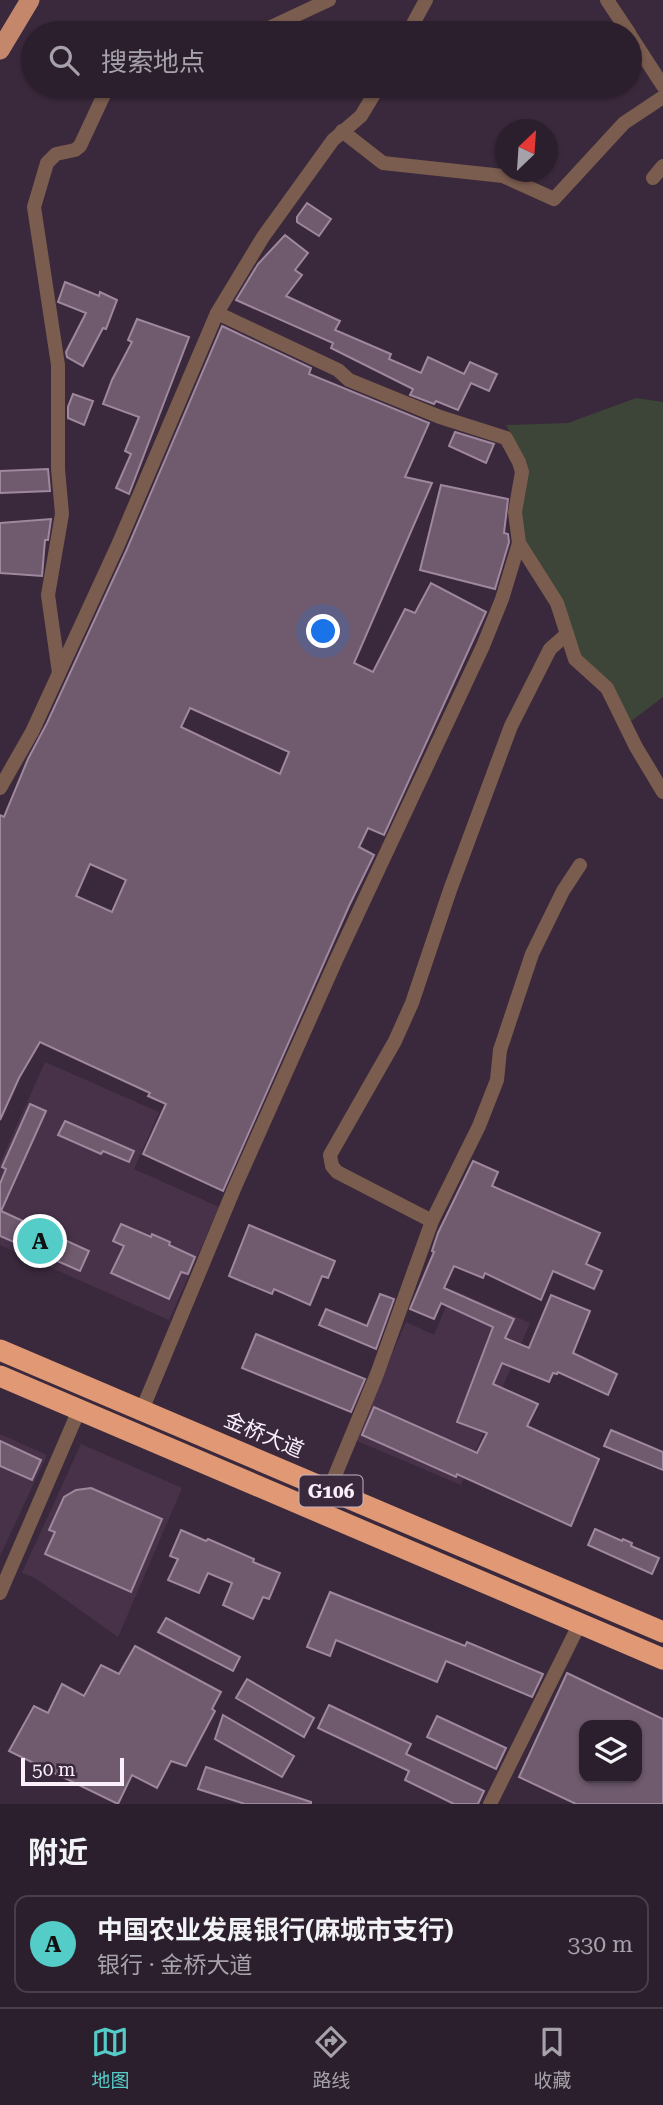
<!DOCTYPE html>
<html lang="zh">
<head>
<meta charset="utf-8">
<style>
	:root { --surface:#2c1f2d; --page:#382c39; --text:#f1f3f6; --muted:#a6a2aa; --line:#483d49; --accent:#54cdc8 }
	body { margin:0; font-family:"Roboto Serif","Noto Sans SC",serif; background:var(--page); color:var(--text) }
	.controls { position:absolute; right:21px; bottom:21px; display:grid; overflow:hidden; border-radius:14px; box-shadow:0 2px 5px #0004 }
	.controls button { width:63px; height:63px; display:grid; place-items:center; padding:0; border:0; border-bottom:2px solid var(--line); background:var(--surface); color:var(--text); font:35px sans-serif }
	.compass { position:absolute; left:495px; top:119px; width:63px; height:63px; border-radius:50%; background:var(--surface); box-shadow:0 2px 5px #0004; rotate:25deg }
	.scale { position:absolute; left:21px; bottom:18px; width:103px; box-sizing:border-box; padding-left:7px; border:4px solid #fbeffc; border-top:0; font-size:19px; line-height:24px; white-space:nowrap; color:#fbeffc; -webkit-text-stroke:5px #3a293c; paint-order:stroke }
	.you { position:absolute; left:324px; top:632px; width:24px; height:24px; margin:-18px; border:5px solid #fff; border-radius:50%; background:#1a73e8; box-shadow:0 0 0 10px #1a73e833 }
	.badge { display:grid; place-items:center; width:46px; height:46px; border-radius:50%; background:var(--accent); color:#111; font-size:23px; font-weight:700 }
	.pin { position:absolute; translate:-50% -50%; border:4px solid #fff; box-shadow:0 2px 7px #0006 }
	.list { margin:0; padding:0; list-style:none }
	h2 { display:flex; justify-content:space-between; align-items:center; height:91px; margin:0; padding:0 28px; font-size:30px }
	h2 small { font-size:23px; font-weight:400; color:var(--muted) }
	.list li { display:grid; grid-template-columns:46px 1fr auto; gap:21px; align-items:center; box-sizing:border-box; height:98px; margin:0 14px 14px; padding:0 14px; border:2px solid var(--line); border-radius:14px }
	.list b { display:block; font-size:26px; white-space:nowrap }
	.list p { margin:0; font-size:23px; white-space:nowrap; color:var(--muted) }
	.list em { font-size:23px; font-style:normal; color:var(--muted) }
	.icon { flex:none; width:38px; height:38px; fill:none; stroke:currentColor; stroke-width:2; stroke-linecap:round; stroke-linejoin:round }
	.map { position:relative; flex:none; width:663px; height:1804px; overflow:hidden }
	.search { position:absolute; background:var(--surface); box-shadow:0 2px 5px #0004; left:21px; right:21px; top:21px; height:77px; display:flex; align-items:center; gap:18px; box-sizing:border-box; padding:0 24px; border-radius:38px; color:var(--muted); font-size:26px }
	.sheet { height:203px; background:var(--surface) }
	nav { display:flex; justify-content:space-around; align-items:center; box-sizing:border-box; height:98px; border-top:2px solid var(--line); background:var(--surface); font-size:19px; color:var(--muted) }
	nav a { display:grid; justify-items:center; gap:4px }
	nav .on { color:var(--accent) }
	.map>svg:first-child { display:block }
</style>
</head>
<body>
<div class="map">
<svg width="663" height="1804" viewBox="0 0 663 1804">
	<rect width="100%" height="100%" fill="#3a293c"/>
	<!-- built -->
	<g fill="#48324a">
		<polygon points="45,1062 159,1112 134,1169 219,1207 169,1320 0,1245 0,1163"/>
		<polygon points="453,1290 530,1323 461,1485 355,1440 406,1322 434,1335"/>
		<polygon points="0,1434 47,1455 0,1556"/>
		<polygon points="81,1444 182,1488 118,1637 35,1578 22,1573"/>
	</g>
	<!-- green -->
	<polygon fill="#3c4538" points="636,398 663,402 663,697 630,722 581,661 524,543 518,522 527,463 506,425 568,423"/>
	<!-- building -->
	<g fill="#6f5a6e" stroke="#9f889d" stroke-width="2" fill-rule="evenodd">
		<polygon points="307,203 331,219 319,236 297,222 297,217"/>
		<polygon points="285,235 308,253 295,270 302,275 286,296 340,321 335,330 391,354 389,359 421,373 428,357 464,374 470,362 497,374 489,391 471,383 458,410 436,401 434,404 410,395 413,389 331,348 333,343 236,300 258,264"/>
		<polygon points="65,282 99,296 100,292 117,300 106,329 103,328 83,366 67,357 66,352 86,313 58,302"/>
		<polygon points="137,319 189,337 129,494 116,488 131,454 125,451 139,417 103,404 112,380 132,342 128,340"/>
		<path d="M222,326L311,368L309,374L429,423L405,477L432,483L354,663L373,672L405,609L415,613L431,583L486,612L384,835L368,828L359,847L374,855L349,906L223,1191L143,1154L166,1104L148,1096L150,1093L40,1042L19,1078L0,1120V815L4,817L28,759L47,723L127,549ZM190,708L289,752L280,774L181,727ZM90,864L126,880L112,912L76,896Z"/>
		<polygon points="73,394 93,401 84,425 68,418 68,407"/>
		<polygon points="455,432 494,444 486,463 449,446"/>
		<polygon points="48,469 50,491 0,493 0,471"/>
		<polygon points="441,485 508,499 504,533 508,534 509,542 495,589 420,570"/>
		<polygon points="51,519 48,540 45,540 42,576 0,573 0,523"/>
		<polygon points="30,1104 46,1111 1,1211 89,1251 80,1271 0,1236 0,1184 6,1169 2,1167"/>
		<polygon points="65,1121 134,1151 129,1162 103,1151 101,1154 58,1135"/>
		<polygon points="473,1161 498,1172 492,1186 600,1233 586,1264 602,1271 594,1289 553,1271 541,1300 485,1273 483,1278 454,1266 444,1288 514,1319 505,1338 529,1348 551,1295 590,1311 573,1353 617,1374 608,1395 558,1372 557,1374 553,1373 549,1382 502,1363 493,1384 538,1404 527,1426 599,1459 571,1526 457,1474 456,1477 362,1435 374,1407 477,1453 487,1433 457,1422 493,1327 441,1303 434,1319 410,1309 434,1252 432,1251 438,1233"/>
		<polygon points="121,1224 151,1237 152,1234 170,1242 169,1245 195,1257 188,1274 181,1272 169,1299 111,1273 124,1246 113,1241"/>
		<polygon points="249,1225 335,1261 328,1278 322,1276 310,1305 274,1289 272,1294 229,1276"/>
		<polygon points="380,1294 394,1299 376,1349 319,1325 326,1309 367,1326"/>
		<polygon points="256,1334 365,1379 351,1412 242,1368"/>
		<polygon points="611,1430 663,1452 663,1470 604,1446"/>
		<polygon points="0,1441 41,1460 32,1480 0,1466"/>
		<polygon points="91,1488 162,1519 131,1592 45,1554 55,1532 49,1530 64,1497 76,1490"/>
		<polygon points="595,1529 622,1541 623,1539 632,1543 631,1546 659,1558 652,1574 588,1545"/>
		<polygon points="181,1530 206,1541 208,1539 254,1559 253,1562 280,1573 269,1599 263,1597 253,1619 223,1605 232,1583 208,1573 199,1593 168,1580 178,1559 170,1556"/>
		<polygon points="330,1592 465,1646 467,1642 543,1674 532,1697 446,1661 437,1682 336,1640 330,1656 307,1647"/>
		<polygon points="166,1618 240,1657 233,1671 158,1632"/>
		<polygon points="135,1646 221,1692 212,1709 215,1711 186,1766 171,1761 157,1788 132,1775 118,1804 9,1751 34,1706 48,1713 62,1684 84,1696 101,1665 119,1674"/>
		<path d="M567,1673L663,1719V1804H576L519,1777ZM584,1725H637V1778H584Z"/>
		<polygon points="247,1679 314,1718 304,1737 236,1698"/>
		<polygon points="329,1705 411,1744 406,1754 484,1791 478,1804 454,1804 405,1780 409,1771 318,1728"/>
		<polygon points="223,1715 294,1756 282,1777 215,1739"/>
		<polygon points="437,1716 506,1748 496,1769 427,1737"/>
		<polygon points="206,1767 311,1802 311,1804 245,1804 198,1789"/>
	</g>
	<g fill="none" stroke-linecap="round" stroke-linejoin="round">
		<!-- minor -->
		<g stroke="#7b5d4f" stroke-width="14">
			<polyline points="607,0 629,33"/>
			<polyline points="258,33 329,0"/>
			<polyline points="408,33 426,0"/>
			<polyline points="630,35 663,86"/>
			<polyline points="342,131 383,163 503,176 554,199 624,123 663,97"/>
			<polyline points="653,178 663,166"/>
			<polyline points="217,313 338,370 349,380 440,417 506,438 519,462 522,472 515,512 519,543 557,603 575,659 607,688 636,747 663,792"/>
			<polyline points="59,673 48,595 62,514 58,469 58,365 34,207 47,163 56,154 75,150 80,146 108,86"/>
			<polyline points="0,788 32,732 118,545 217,313 263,237 333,140 361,116 379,86"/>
			<polyline points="432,1221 337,1172 332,1166 330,1155 395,1041 412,1003 450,890 511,726 550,649 567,634"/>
			<polyline points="142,1410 234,1189 337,958 483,646 502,599 519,543"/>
			<polyline points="329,1490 377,1374 432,1221 479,1126 497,1080 500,1050 532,954 563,891 580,865"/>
			<polyline points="0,1593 79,1410"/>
			<polyline points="490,1804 580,1623"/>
		</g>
		<!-- major -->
		<polyline stroke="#c5876b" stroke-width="19" points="0,50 30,0"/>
		<!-- highway -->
		<g stroke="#e19875" stroke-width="21">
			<polyline points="0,1350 663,1632"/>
			<polyline points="0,1376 663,1659"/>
		</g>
	</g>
	<g text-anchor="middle" stroke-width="6" stroke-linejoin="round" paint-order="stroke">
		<!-- shield labels -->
		<rect fill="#3a293c" stroke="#c1b4c2" stroke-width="2" x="299.5" y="1475.5" width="63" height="31" rx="5"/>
		<g font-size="19" font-weight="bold" fill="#fbeffc">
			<text x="331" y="1498">G106</text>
		</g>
		<!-- street labels -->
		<g font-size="21" fill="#fbeffc" stroke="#3a293c">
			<text transform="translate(264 1435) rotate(23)" y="7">金桥大道</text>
		</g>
	</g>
</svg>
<div class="controls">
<button><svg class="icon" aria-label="layers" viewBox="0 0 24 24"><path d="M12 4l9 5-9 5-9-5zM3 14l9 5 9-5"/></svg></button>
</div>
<svg class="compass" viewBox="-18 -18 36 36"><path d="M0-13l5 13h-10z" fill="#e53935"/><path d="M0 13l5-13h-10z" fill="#a6a2aa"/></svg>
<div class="scale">50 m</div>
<div class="you"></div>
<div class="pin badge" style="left:40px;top:1241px">A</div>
<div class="search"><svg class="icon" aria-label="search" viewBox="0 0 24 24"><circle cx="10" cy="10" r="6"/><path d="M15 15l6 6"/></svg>搜索地点</div>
</div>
<section class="sheet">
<h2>附近<small></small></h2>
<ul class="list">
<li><span class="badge">A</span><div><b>中国农业发展银行(麻城市支行)</b><p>银行 · 金桥大道</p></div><em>330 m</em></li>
</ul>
</section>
<nav>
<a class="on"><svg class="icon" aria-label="map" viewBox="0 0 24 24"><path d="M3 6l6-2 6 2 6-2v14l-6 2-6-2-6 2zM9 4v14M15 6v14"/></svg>地图</a>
<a><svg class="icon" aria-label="directions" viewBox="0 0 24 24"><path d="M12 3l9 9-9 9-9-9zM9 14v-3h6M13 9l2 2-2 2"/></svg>路线</a>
<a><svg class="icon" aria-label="saved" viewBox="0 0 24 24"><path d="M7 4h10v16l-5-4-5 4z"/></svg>收藏</a>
</nav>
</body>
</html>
